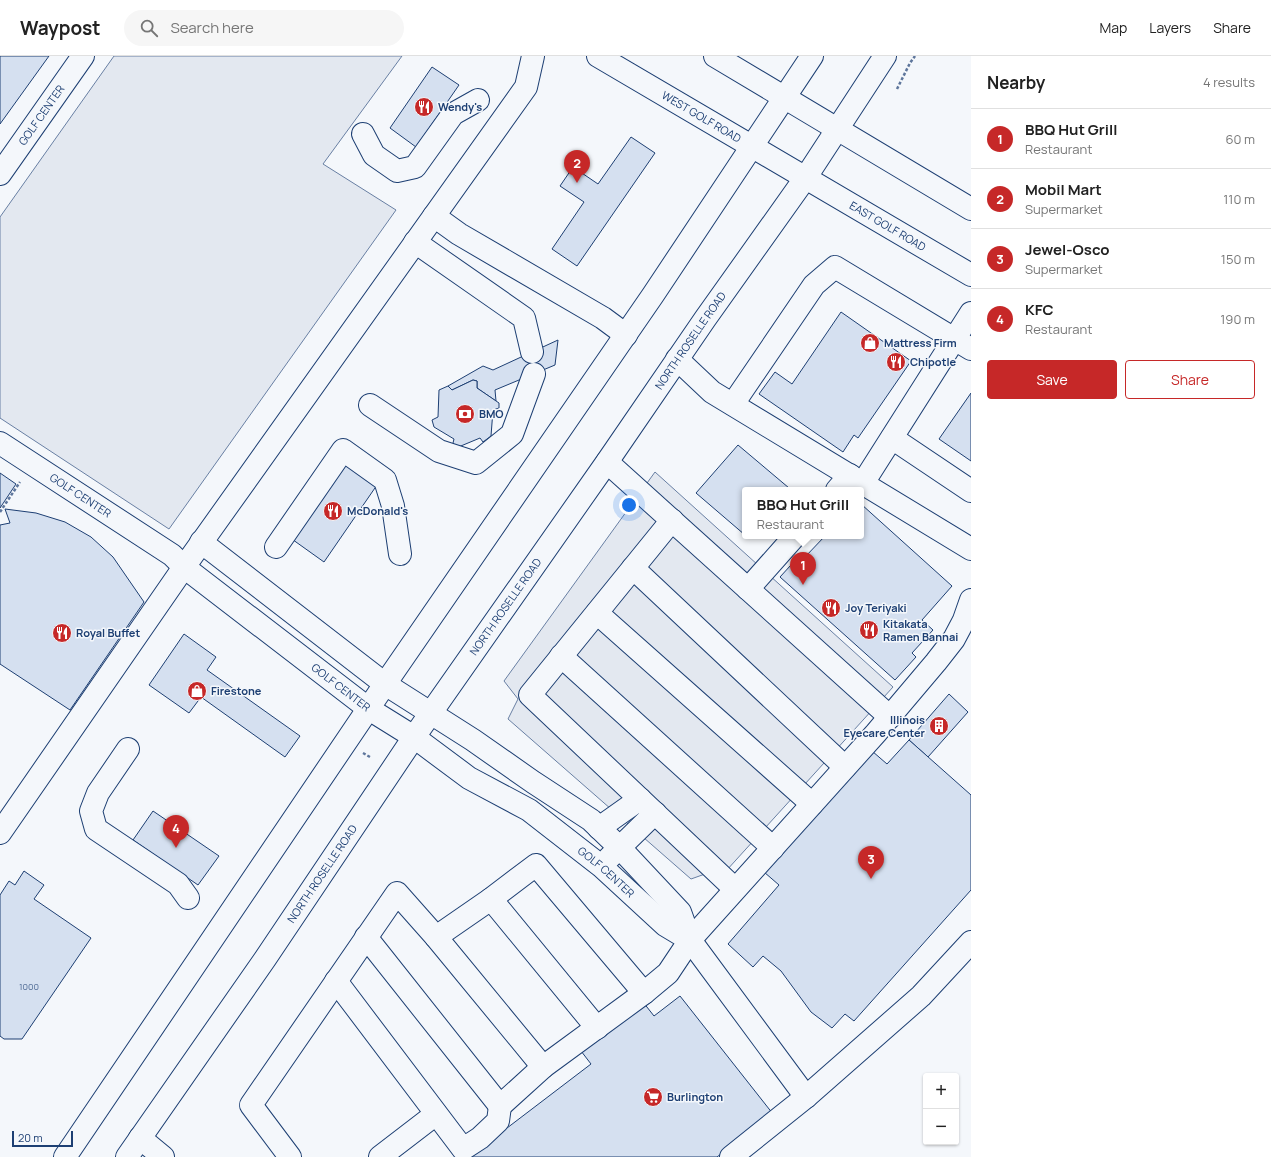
<!DOCTYPE html>
<html lang="en">
<head>
<meta charset="utf-8">
<style>
	:root { --surface:#fff; --page:#f6f6f6; --text:#222; --muted:#767676; --line:#e0e0e0; --accent:#c62828 }
	body { margin:0; font-family:Manrope,sans-serif; background:var(--page); color:var(--text) }
	.controls { position:absolute; right:12px; bottom:12px; display:grid; overflow:hidden; border-radius:4px; box-shadow:0 1px 3px #0004 }
	.controls button { width:36px; height:36px; display:grid; place-items:center; padding:0; border:0; border-bottom:1px solid var(--line); background:var(--surface); color:var(--text); font:20px sans-serif }
	.scale { position:absolute; left:12px; bottom:10px; width:61px; box-sizing:border-box; padding-left:4px; border:2px solid #1d3f73; border-top:0; font-size:11px; line-height:14px; white-space:nowrap; color:#1d3f73; -webkit-text-stroke:3px #f4f7fb; paint-order:stroke }
	.you { position:absolute; left:629px; top:449px; width:14px; height:14px; margin:-10px; border:3px solid #fff; border-radius:50%; background:#1a73e8; box-shadow:0 0 0 6px #1a73e833 }
	.badge { display:grid; place-items:center; width:26px; height:26px; border-radius:50%; background:var(--accent); color:#fff; font-size:13px; font-weight:700 }
	.pin { position:absolute; translate:-50% -33px; filter:drop-shadow(0 1px 2px #0008) }
	.pin::after { content:''; position:absolute; top:21px; width:14px; height:12px; background:inherit; clip-path:polygon(0 0,100% 0,50% 100%) }
	.popup { position:absolute; left:742px; top:431px; width:122px; height:52px; box-sizing:border-box; display:grid; place-content:center; border-radius:4px; background:var(--surface); filter:drop-shadow(0 1px 3px #0005); font-size:13px; white-space:nowrap; color:var(--muted) }
	.popup b { font-size:15px; color:var(--text) }
	.popup::after { content:''; position:absolute; left:50%; top:100%; margin-left:-8px; border:8px solid transparent; border-top-color:var(--surface) }
	.list { margin:0; padding:0; list-style:none }
	h2 { display:flex; justify-content:space-between; align-items:center; height:52px; margin:0; padding:0 16px; font-size:17px }
	h2 small { font-size:13px; font-weight:400; color:var(--muted) }
	.list li { display:grid; grid-template-columns:26px 1fr auto; gap:12px; align-items:center; box-sizing:border-box; height:60px; padding:0 16px; border-top:1px solid var(--line) }
	.list b { display:block; font-size:15px; white-space:nowrap }
	.list p { margin:0; font-size:13px; white-space:nowrap; color:var(--muted) }
	.list em { font-size:13px; font-style:normal; color:var(--muted) }
	.actions { display:flex; gap:8px; padding:12px 16px }
	.actions a { flex:1; padding:9px 0; border:1px solid var(--accent); border-radius:4px; text-align:center; font-size:14px; color:var(--accent) }
	.actions .main { background:var(--accent); color:#fff }
	.icon { flex:none; width:22px; height:22px; fill:none; stroke:currentColor; stroke-width:2; stroke-linecap:round; stroke-linejoin:round }
	.map { position:relative; flex:none; width:971px; height:1101px; overflow:hidden }
	header { display:flex; align-items:center; gap:24px; box-sizing:border-box; height:56px; padding:0 20px; background:var(--surface); border-bottom:1px solid var(--line) }
	header strong { font-size:19px }
	nav { display:flex; gap:22px; margin-inline-start:auto; font-size:14px }
	.search { width:280px; height:36px; background:var(--page); display:flex; align-items:center; gap:10px; box-sizing:border-box; padding:0 14px; border-radius:22px; color:var(--muted); font-size:15px }
	main { display:flex }
	aside { flex:1; background:var(--surface) }
	.map>svg:first-child { display:block }
</style>
</head>
<body>
<header>
<strong>Waypost</strong>
<div class="search"><svg class="icon" aria-label="search" viewBox="0 0 24 24"><circle cx="10" cy="10" r="6"/><path d="M15 15l6 6"/></svg>Search here</div>
<nav><a>Map</a><a>Layers</a><a>Share</a></nav>
</header>
<main>
<div class="map">
<svg width="971" height="1101" viewBox="0 0 971 1101">
	<rect width="100%" height="100%" fill="#f4f7fb"/>
	<!-- parking -->
	<g fill="#e3e8f0" stroke="#687fa3">
		<polygon points="114,0 402,0 323,108 396,154 169,473 0,362 0,161"/>
		<polygon points="655,416 893,631 716,826 705,818 691,823 508,663 518,643 504,625"/>
	</g>
	<!-- building -->
	<g fill="#d5e0f0" stroke="#1d3f73">
		<polygon points="0,0 49,0 0,68"/>
		<polygon points="432,11 459,29 416,91 390,72"/>
		<polygon points="631,81 655,97 577,210 552,193 584,146 560,130 573,111 598,128"/>
		<polygon points="841,256 911,305 858,382 854,379 843,396 759,338 775,316 792,328"/>
		<polygon points="558,284 555,309 495,334 496,345 477,332 477,325 473,324 452,334 448,330 483,310 493,314"/>
		<polygon points="473,324 477,325 477,332 499,347 499,352 493,354 491,380 483,386 480,382 456,392 453,387 454,383 434,371 432,364 438,361 439,334 448,330 452,334"/>
		<polygon points="971,337 971,405 939,383"/>
		<polygon points="738,389 789,432 787,434 745,434 745,479 696,437"/>
		<polygon points="341,405 377,429 324,506 289,481"/>
		<polygon points="0,417 16,428 0,452"/>
		<polygon points="861,448 952,530 922,564 933,574 912,597 916,601 895,624 780,521 801,498 805,501 825,480 861,480"/>
		<polygon points="5,453 36,457 65,466 91,481 113,501 144,546 70,654 0,608 0,469 10,467"/>
		<polygon points="184,578 216,601 207,614 300,680 285,701 201,641 189,657 149,629"/>
		<polygon points="949,638 968,656 928,701 909,684"/>
		<polygon points="909,684 971,739 971,834 854,965 845,958 832,972 811,956 781,915 763,900 753,911 728,888 779,829 764,816 872,695 887,708"/>
		<polygon points="153,755 219,800 198,829 133,784"/>
		<polygon points="24,815 44,829 34,843 91,882 22,983 4,983 0,980 0,839 9,825 15,829"/>
		<polygon points="680,940 773,1058 717,1101 469,1101 591,1008 581,995 643,946 654,960"/>
	</g>
	<g fill="none" stroke-linecap="round" stroke-linejoin="round">
		<!-- minor casing -->
		<g stroke="#1d3f73" stroke-width="24">
			<g id="minor">
				<polyline points="363,78 374,99 397,115 415,111 453,58 478,44"/>
				<path id="s1" d="M0,118L83,0"/>
				<polyline points="434,160 459,178 603,262 626,279"/>
				<polyline points="415,186 524,262 532,296"/>
				<polyline points="677,303 712,336 971,493"/>
				<polyline points="733,348 814,229 835,211 971,293"/>
				<polyline points="370,349 439,395 476,407 512,378 534,318"/>
				<polyline points="892,382 971,435"/>
				<path id="s2" d="M0,387L172,499L184,511L369,653L414,681L469,722L529,754L601,810L665,869L690,884"/>
				<polyline points="607,406 890,661"/>
				<polyline points="863,427 971,257"/>
				<polyline points="837,434 850,419"/>
				<polyline points="672,464 530,639 735,833"/>
				<polyline points="201,486 385,628 473,684 533,726 591,764 620,792 680,856 690,884 806,1041"/>
				<polyline points="276,491 343,394 385,424 393,450 400,498"/>
				<polyline points="633,512 845,711"/>
				<polyline points="748,533 795,480"/>
				<polyline points="597,557 812,748"/>
				<polyline points="561,600 773,792"/>
				<polyline points="128,693 98,737 91,755 96,773 178,828 188,842"/>
				<polyline points="599,772 640,743"/>
				<polyline points="0,777 184,511 526,31 533,0"/>
				<polyline points="609,802 655,757"/>
				<polyline points="491,843 597,972"/>
				<polyline points="366,881 500,1050 543,1011"/>
				<polyline points="436,881 543,1011 644,937"/>
				<polyline points="336,925 463,1093 480,1082 498,1065 500,1050"/>
				<polyline points="140,1082 163,1101"/>
				<polyline points="290,1101 251,1049 397,837 436,881 491,843 536,809 644,937 668,917 690,884 876,677 936,606 954,583 964,564 971,544"/>
				<polyline points="380,1101 436,1058"/>
				<polyline points="731,1101 806,1041 921,940 971,886"/>
			</g>
		</g>
		<!-- major casing -->
		<g stroke="#1d3f73" stroke-width="24">
			<g id="major">
				<path id="s3" d="M598,0L971,219"/>
				<polyline points="715,0 971,153"/>
				<polyline points="65,1101 385,628 653,239 812,0"/>
				<path id="s4" d="M127,1101L265,903L414,681L607,406L705,263L806,121L885,0"/>
			</g>
		</g>
		<!-- path -->
		<g stroke="#5e769c" stroke-width="2.5" stroke-dasharray="3 2" stroke-linecap="butt">
			<polyline points="897,33 910,7 915,0"/>
			<polyline points="0,456 20,426"/>
			<polyline points="363,697 370,701"/>
		</g>
		<!-- minor -->
		<use href="#minor" stroke="#f4f7fb" stroke-width="22"/>
		<!-- major -->
		<use href="#major" stroke="#f4f7fb" stroke-width="22"/>
	</g>
	<!-- icons -->
	<defs>
		<g id="restaurant-disc" transform="scale(1)"><circle r="9.5" fill="#c62828" stroke="#f4f7fb"/><path d="M-5-6h1v4h1v-4h1v4h1v-4h1v5L-1.5 .5V6h-2V.5L-5-1ZM5-6V6H3V1.5H1.5Q1.5-4 5-6Z" fill="#fff"/></g>
		<g id="shop-disc" transform="scale(1)"><circle r="9.5" fill="#c62828" stroke="#f4f7fb"/><path d="M-5-2.5h2.3a2.7 3.5 0 0 1 5.4 0H5L5.5 6h-11ZM-1.5-2.5h3a1.5 2.3 0 0 0-3 0Z" fill="#fff"/></g>
		<g id="bank-disc" transform="scale(1)"><circle r="9.5" fill="#c62828" stroke="#f4f7fb"/><path d="M-6-4H6V4H-6ZM0-2.3a2.3 2.3 0 1 0 0 4.6a2.3 2.3 0 1 0 0-4.6Z" fill="#fff"/></g>
		<g id="building-disc" transform="scale(1)"><circle r="9.5" fill="#c62828" stroke="#f4f7fb"/><path d="M-4-6H4V6H1V3H-1V6H-4ZM-2.5-4.3h1.7v1.8h-1.7ZM.8-4.3h1.7v1.8H.8ZM-2.5-1h1.7V.8h-1.7ZM.8-1h1.7V.8H.8Z" fill="#fff"/></g>
		<g id="supermarket-disc" transform="scale(1)"><circle r="9.5" fill="#c62828" stroke="#f4f7fb"/><path d="M-6-5.5h2.5l.6 2H6L4.5 2H-2.5L-4.4-4H-6ZM-1.5 3.2a1.3 1.3 0 1 0 .1 0ZM3 3.2a1.3 1.3 0 1 0 .1 0Z" fill="#fff"/></g>
	</defs>
	<g fill-rule="evenodd">
		<use href="#restaurant-disc" x="424" y="51"/>
		<use href="#shop-disc" x="870" y="287"/>
		<use href="#restaurant-disc" x="896" y="306"/>
		<use href="#bank-disc" x="465" y="358"/>
		<use href="#restaurant-disc" x="333" y="455"/>
		<use href="#restaurant-disc" x="831" y="552"/>
		<use href="#restaurant-disc" x="869" y="574"/>
		<use href="#restaurant-disc" x="62" y="577"/>
		<use href="#shop-disc" x="197" y="635"/>
		<use href="#building-disc" x="939" y="670"/>
		<use href="#supermarket-disc" x="653" y="1041"/>
	</g>
	<g text-anchor="middle" stroke-width="3" stroke-linejoin="round" paint-order="stroke">
		<!-- number labels -->
		<g font-size="9" fill="#4b6792">
			<text x="29" y="934">1000</text>
		</g>
		<!-- poi labels -->
		<g font-size="11" font-weight="bold" fill="#1d3f73" stroke="#f4f7fb" text-anchor="start">
			<text x="438" y="55">Wendy's</text>
			<text x="884" y="291">Mattress Firm</text>
			<text x="910" y="310">Chipotle</text>
			<text x="479" y="362">BMO</text>
			<text x="347" y="459">McDonald's</text>
			<text x="845" y="556">Joy Teriyaki</text>
			<text x="883" y="572">Kitakata<tspan x="883" dy="13">Ramen Bannai</tspan></text>
			<text x="76" y="581">Royal Buffet</text>
			<text x="211" y="639">Firestone</text>
			<text x="925" y="668" text-anchor="end">Illinois<tspan x="925" dy="13">Eyecare Center</tspan></text>
			<text x="667" y="1045">Burlington</text>
		</g>
		<!-- street labels -->
		<g font-size="11" fill="#1d3f73" stroke="#f4f7fb">
			<text dy="4" stroke="none"><textPath href="#s1" startOffset="72">GOLF CENTER</textPath></text>
			<text dy="4" stroke="none"><textPath href="#s3" startOffset="120">WEST GOLF ROAD</textPath></text>
			<text dy="4" stroke="none"><textPath href="#s3" startOffset="336">EAST GOLF ROAD</textPath></text>
			<text dy="4" stroke="none"><textPath href="#s4" startOffset="992">NORTH ROSELLE ROAD</textPath></text>
			<text dy="4" stroke="none"><textPath href="#s2" startOffset="96">GOLF CENTER</textPath></text>
			<text dy="4" stroke="none"><textPath href="#s4" startOffset="668">NORTH ROSELLE ROAD</textPath></text>
			<text dy="4" stroke="none"><textPath href="#s2" startOffset="420">GOLF CENTER</textPath></text>
			<text dy="4" stroke="none"><textPath href="#s2" startOffset="744">GOLF CENTER</textPath></text>
			<text dy="4" stroke="none"><textPath href="#s4" startOffset="344">NORTH ROSELLE ROAD</textPath></text>
		</g>
	</g>
</svg>
<div class="controls">
<button>+</button>
<button>−</button>
</div>
<div class="scale">20 m</div>
<div class="you"></div>
<div class="pin badge" style="left:803px;top:529px">1</div>
<div class="popup"><b>BBQ Hut Grill</b>Restaurant</div>
<div class="pin badge" style="left:577px;top:127px">2</div>
<div class="pin badge" style="left:871px;top:823px">3</div>
<div class="pin badge" style="left:176px;top:792px">4</div>
</div>
<aside>
<h2>Nearby<small>4 results</small></h2>
<ul class="list">
<li><span class="badge">1</span><div><b>BBQ Hut Grill</b><p>Restaurant</p></div><em>60 m</em></li>
<li><span class="badge">2</span><div><b>Mobil Mart</b><p>Supermarket</p></div><em>110 m</em></li>
<li><span class="badge">3</span><div><b>Jewel-Osco</b><p>Supermarket</p></div><em>150 m</em></li>
<li><span class="badge">4</span><div><b>KFC</b><p>Restaurant</p></div><em>190 m</em></li>
</ul>
<div class="actions"><a class="main">Save</a><a>Share</a></div>
</aside>
</main>
</body>
</html>
